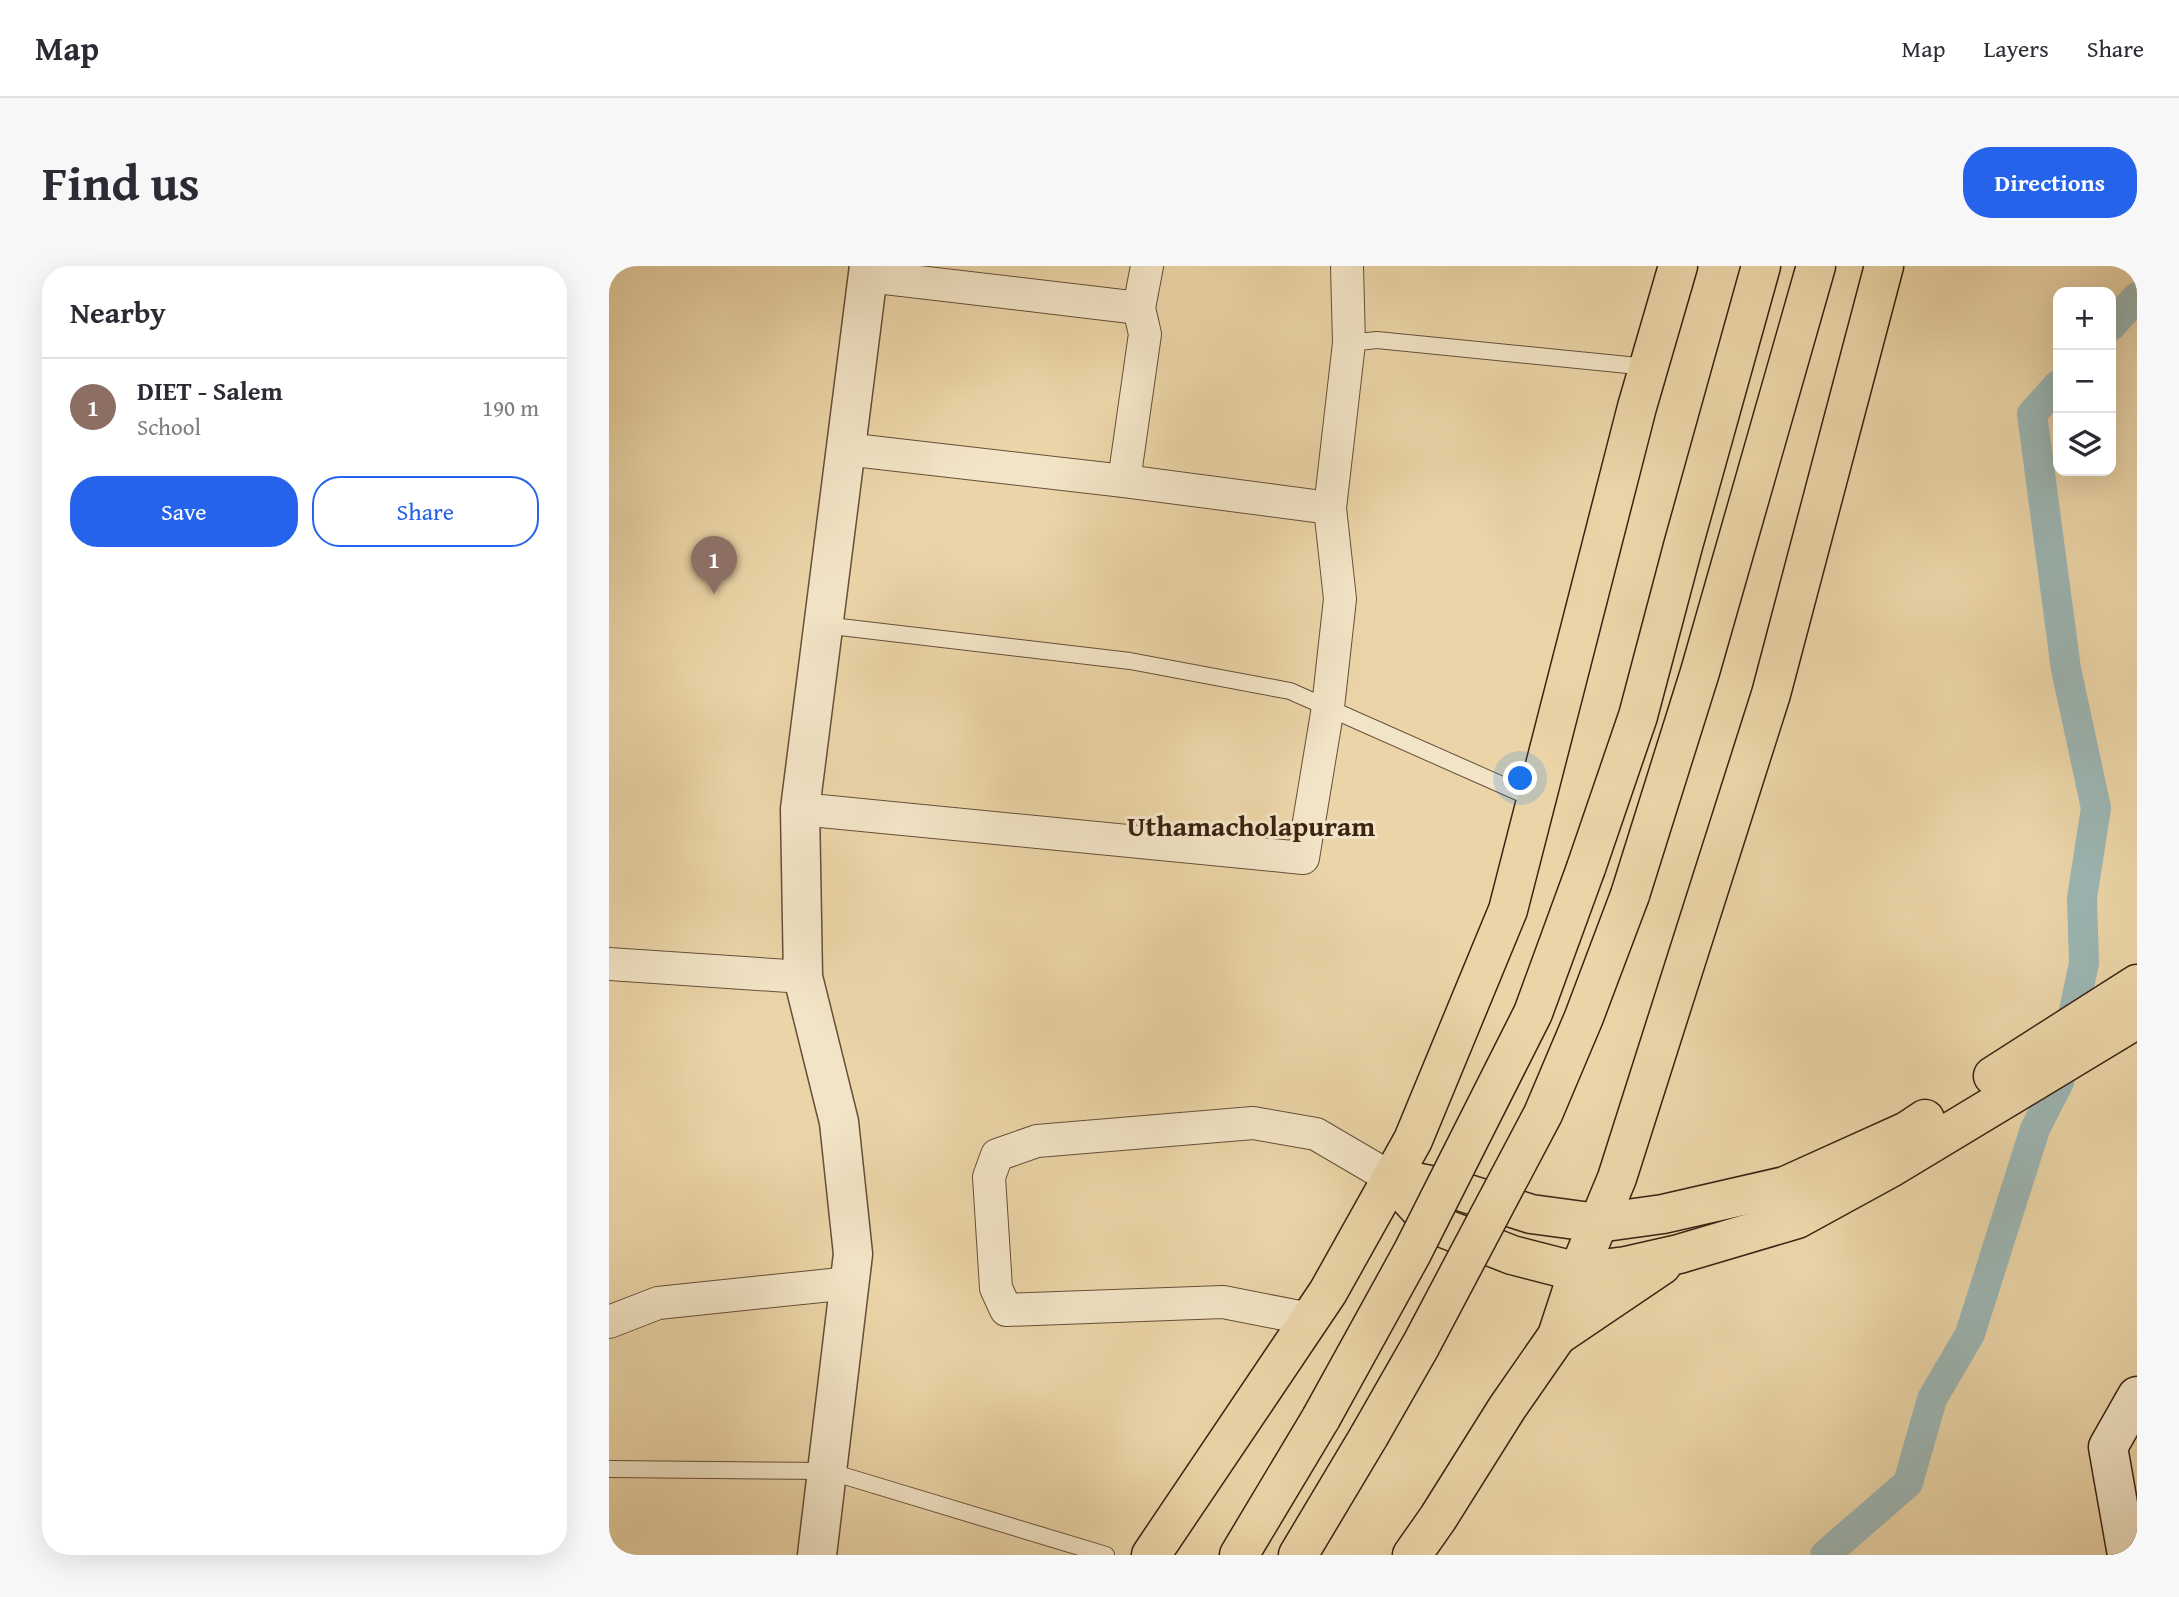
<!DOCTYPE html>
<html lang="en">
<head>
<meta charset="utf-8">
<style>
	:root { --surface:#fff; --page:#f7f7f7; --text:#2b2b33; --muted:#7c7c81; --line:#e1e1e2; --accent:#2563eb }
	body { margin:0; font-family:"Gentium Book Plus",serif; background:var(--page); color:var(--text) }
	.controls { position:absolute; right:21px; top:21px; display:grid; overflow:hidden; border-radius:14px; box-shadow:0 7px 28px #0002 }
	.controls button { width:63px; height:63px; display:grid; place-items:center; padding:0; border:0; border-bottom:2px solid var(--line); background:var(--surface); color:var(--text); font:35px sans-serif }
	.you { position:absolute; left:912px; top:513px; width:24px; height:24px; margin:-18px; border:5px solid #fff; border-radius:50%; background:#1a73e8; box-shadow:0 0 0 10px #1a73e833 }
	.badge { display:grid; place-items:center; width:46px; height:46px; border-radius:50%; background:var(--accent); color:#fff; font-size:23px; font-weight:700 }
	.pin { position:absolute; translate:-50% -58px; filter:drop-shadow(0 2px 4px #0008) }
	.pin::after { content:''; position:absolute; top:37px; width:24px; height:21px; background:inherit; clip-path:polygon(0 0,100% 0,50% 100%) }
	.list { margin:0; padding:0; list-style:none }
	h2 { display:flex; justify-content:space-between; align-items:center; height:91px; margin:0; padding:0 28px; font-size:30px }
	h2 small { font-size:23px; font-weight:400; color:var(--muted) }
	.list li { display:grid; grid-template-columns:46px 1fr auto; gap:21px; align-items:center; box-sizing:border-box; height:98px; padding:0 28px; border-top:2px solid var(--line) }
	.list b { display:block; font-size:26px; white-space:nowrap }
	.list p { margin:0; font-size:23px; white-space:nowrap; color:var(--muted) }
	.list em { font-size:23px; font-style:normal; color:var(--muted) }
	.actions { display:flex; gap:14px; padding:21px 28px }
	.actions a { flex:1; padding:16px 0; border:2px solid var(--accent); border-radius:28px; text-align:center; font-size:24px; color:var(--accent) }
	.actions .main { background:var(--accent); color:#fff }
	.icon { flex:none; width:38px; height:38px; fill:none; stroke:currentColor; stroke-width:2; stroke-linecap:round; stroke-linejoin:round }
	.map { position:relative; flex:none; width:1528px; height:1289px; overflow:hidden; border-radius:28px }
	header { display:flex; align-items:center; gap:42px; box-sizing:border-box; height:98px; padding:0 35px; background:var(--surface); border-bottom:2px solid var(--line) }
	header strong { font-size:33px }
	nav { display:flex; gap:38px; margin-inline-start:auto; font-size:24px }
	.intro { display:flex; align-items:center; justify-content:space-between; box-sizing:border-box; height:168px; padding:0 42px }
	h1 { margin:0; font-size:49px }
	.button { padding:18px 32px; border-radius:28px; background:var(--accent); color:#fff; font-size:24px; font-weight:700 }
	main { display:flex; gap:42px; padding:0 42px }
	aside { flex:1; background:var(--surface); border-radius:28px; box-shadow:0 7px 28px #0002 }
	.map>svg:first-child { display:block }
</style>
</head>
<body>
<header>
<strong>Map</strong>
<nav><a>Map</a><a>Layers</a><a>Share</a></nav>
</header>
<div class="intro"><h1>Find us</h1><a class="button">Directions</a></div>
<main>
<aside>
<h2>Nearby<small></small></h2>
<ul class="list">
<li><span class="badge" style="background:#8d6e63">1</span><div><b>DIET - Salem</b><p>School</p></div><em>190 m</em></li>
</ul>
<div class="actions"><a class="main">Save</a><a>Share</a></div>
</aside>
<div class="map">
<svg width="1528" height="1289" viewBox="0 0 1528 1289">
	<rect width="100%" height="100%" fill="#ebd5a8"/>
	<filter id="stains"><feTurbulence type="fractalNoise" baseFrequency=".00286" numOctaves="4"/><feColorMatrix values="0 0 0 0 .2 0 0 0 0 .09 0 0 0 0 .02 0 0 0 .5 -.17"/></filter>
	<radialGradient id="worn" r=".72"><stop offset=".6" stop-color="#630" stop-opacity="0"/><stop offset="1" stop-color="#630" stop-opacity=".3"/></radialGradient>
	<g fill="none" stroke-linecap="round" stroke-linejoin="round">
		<!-- canal -->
		<g stroke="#9cb6b3" stroke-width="30">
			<polyline points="1502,60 1528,31"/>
			<polyline points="1216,1289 1299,1217 1323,1133 1361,1068 1426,863 1450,816 1475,697 1473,632 1487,542 1457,403 1423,148 1449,119"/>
		</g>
		<!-- service casing -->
		<g stroke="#674f38" stroke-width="18">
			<g id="service">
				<polyline points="740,77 768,74 1039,101"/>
				<polyline points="214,359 521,395 681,425 927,534"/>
				<polyline points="0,1203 219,1205 497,1289"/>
			</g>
		</g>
		<!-- minor casing -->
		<g stroke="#674f38" stroke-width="34">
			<g id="minor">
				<polyline points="259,10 530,42"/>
				<polyline points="236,183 515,215 721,242"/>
				<polyline points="515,215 536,68 530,42 538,0"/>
				<polyline points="191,543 694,592 719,441 731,333 721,242 740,77 738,0"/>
				<polyline points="0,698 194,711"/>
				<polyline points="701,1053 614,1036 397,1044 387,1022 380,911 388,889 428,875 644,857 707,868 782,912"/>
				<polyline points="0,1056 49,1037 241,1017"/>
			</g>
		</g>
		<!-- tertiary casing -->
		<g stroke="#674f38" stroke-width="41">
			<polyline id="tertiary" points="208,1289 244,988 230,856 194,711 191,543 260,0"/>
		</g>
		<!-- secondary casing -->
		<g stroke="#3b2212" stroke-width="41">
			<polyline id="secondary" points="1518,1289 1499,1181 1528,1130"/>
		</g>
		<!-- primary casing -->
		<g stroke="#3b2212" stroke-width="41">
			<g id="primary">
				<polyline points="1384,810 1528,718"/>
				<polyline points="782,912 824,958 903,989 969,1006 1017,1000 1070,988 1188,953 1283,901 1528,753"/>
				<polyline points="805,916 847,924 922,948 989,957 1054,948 1176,920 1298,865 1316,853"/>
				<polyline points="948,1070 1053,999"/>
			</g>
		</g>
		<!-- trunk casing -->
		<g stroke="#3b2212" stroke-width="41">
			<g id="trunk">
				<polyline points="977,602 1029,450 1074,280 1152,0"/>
				<polyline points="1021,629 1091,406 1207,0"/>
				<polyline points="542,1289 719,1026 804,874 899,644 1028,141 1069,0"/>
				<polyline points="630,1289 712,1152"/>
				<polyline points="689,1289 760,1170"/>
				<polyline points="803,1289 829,1252 898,1142 948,1070 969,1006 1008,912 1162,428 1275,0"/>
			</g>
		</g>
		<!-- service -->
		<use href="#service" stroke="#f2e4c6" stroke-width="16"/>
		<!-- minor -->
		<use href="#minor" stroke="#f2e4c6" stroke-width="32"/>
		<!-- tertiary -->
		<use href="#tertiary" stroke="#f2e4c6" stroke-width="38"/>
		<!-- secondary -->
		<use href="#secondary" stroke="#f2e4c6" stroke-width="38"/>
		<!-- primary -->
		<use href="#primary" stroke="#ebd5a8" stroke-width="38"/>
		<!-- trunk -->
		<use href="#trunk" stroke="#ebd5a8" stroke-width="38"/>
		<!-- trunk-bridge casing -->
		<g stroke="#3b2212" stroke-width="41" stroke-linecap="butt">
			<g id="trunk-bridge">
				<polyline points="712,1152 803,987 924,747 977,602"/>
				<polyline points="760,1170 812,1079 934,848 975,751 1021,629"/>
			</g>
		</g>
		<!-- trunk-bridge -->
		<use href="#trunk-bridge" stroke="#ebd5a8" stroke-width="38"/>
	</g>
	<g text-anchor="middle" stroke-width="6" stroke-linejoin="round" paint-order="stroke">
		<!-- district labels -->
		<g font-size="28" font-weight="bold" fill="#3b2212" stroke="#f2e4c6">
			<text x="642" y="570">Uthamacholapuram</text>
		</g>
	</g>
	<rect width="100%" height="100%" filter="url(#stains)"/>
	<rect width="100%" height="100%" fill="url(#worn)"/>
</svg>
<div class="controls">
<button>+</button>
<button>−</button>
<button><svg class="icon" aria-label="layers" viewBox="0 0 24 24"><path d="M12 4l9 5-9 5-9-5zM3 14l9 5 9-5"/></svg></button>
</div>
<div class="you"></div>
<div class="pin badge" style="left:105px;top:328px;background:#8d6e63">1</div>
</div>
</main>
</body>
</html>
